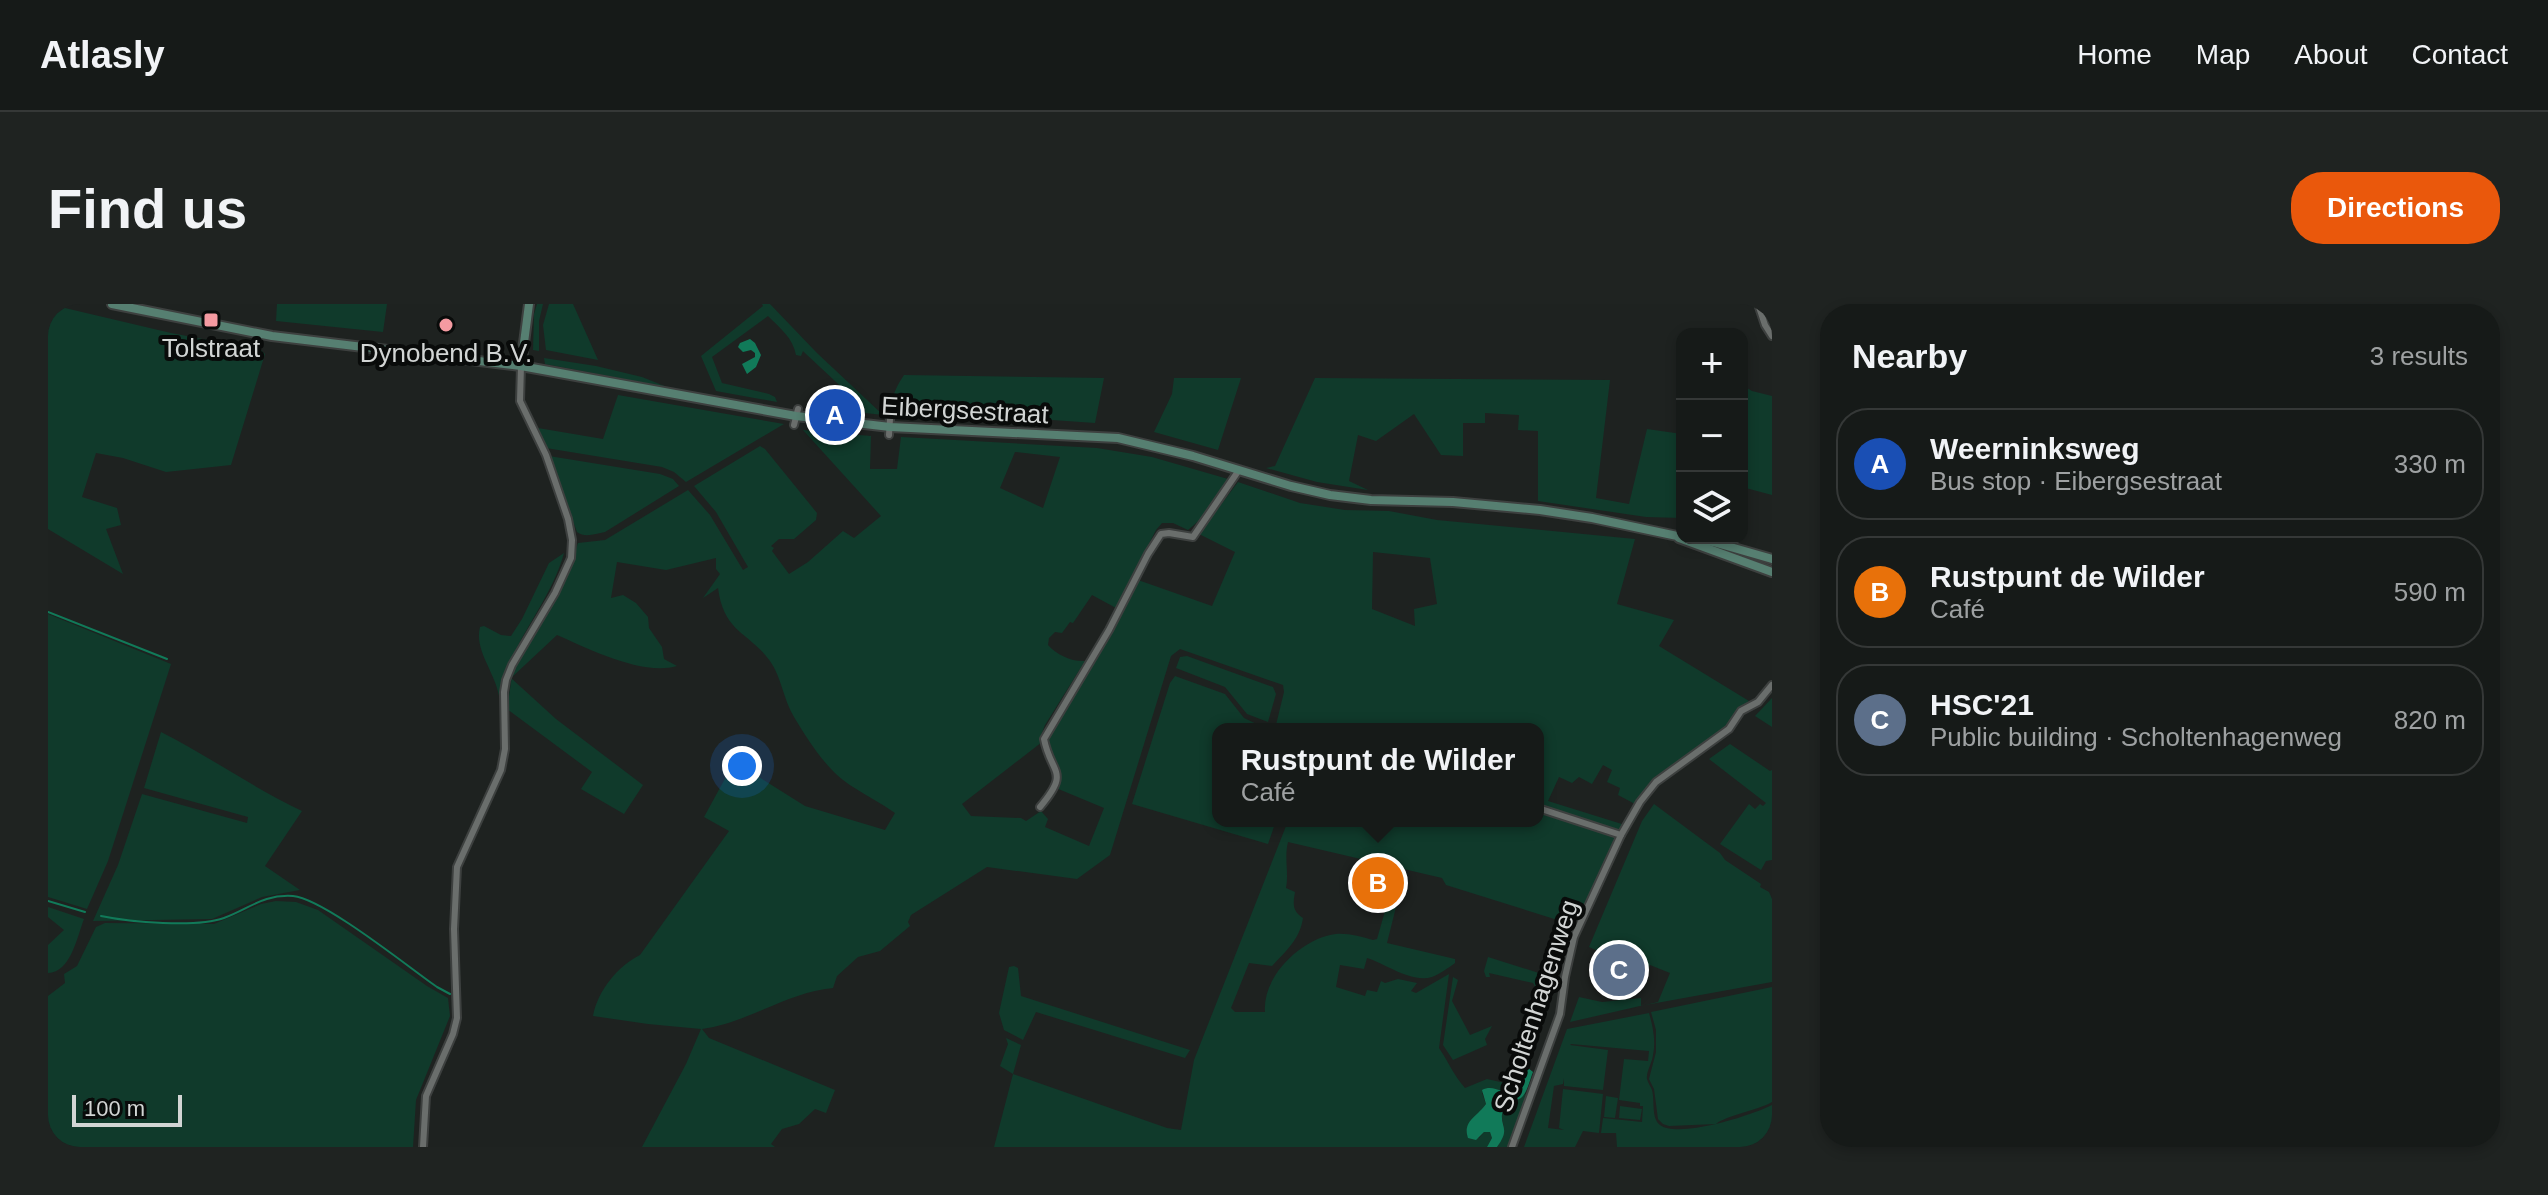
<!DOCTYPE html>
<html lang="en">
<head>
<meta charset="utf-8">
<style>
	:root { --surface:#161a18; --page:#1f2321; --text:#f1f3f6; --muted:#9ea1a2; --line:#353837; --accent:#ea580c }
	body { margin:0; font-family:Arial,sans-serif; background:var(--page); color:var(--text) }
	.controls { position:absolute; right:24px; top:24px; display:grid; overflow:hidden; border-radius:16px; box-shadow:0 4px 12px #0003 }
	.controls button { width:72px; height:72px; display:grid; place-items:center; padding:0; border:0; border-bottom:2px solid var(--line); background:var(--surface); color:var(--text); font:40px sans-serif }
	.scale { position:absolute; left:24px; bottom:20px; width:110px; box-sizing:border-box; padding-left:8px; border:4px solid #d2d5d4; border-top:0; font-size:22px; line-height:28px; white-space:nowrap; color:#d2d5d4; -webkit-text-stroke:6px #090b0a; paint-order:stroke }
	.you { position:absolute; left:694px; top:462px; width:28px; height:28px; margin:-20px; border:6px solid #fff; border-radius:50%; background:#1a73e8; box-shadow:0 0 0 12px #1a73e833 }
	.badge { display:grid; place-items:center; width:52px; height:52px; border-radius:50%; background:var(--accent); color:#fff; font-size:26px; font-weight:700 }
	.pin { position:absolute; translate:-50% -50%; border:4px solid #fff; box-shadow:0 2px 8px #0006 }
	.popup { position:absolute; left:1164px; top:419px; width:332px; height:104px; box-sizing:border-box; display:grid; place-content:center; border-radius:16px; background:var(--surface); filter:drop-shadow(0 2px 6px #0005); font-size:26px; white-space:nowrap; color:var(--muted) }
	.popup b { font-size:30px; color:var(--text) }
	.popup::after { content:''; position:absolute; left:50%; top:100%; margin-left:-16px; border:16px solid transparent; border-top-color:var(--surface) }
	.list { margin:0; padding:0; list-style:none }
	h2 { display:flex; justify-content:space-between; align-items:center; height:104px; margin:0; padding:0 32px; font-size:34px }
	h2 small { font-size:26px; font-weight:400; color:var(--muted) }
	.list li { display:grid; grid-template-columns:52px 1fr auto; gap:24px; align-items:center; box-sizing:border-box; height:112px; margin:0 16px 16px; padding:0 16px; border:2px solid var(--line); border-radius:32px }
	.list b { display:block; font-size:30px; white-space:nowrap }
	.list p { margin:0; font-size:26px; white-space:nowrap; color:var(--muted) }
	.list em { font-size:26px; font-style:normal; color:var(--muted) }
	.icon { flex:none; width:44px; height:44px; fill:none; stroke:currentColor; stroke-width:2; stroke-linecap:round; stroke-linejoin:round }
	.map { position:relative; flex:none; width:1724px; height:843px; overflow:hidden; border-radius:32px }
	header { display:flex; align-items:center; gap:48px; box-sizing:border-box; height:112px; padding:0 40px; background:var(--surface); border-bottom:2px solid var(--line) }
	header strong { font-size:38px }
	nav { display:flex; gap:44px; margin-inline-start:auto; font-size:28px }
	.intro { display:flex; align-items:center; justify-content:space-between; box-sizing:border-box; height:192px; padding:0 48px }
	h1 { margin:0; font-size:56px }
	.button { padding:20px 36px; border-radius:32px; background:var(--accent); color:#fff; font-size:28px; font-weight:700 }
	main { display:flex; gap:48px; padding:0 48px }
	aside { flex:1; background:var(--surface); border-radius:32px; box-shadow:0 4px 12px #0003 }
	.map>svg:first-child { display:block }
</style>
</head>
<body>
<header>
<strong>Atlasly</strong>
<nav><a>Home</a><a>Map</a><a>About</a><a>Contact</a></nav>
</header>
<div class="intro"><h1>Find us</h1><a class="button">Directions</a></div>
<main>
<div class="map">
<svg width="1724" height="843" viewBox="0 0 1724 843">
	<rect width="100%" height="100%" fill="#1e2220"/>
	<!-- green -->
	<g fill="#103a2b" fill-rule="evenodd">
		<polygon points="0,0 123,29 213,46 217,50 183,161 118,168 75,154 48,149 34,193 69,204 73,221 58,225 75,270 0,225"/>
		<polygon points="229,0 339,0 335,28 228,17"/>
		<polygon points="489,0 495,0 491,17 491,47 485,46 486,10"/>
		<polygon points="501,0 525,0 550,56 498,46 495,21"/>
		<path d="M714,0H722L769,49L835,111L817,109V105L758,50L755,47L753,52L748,51C745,34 732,24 720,12L664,53L674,79L721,90L727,93L729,98L668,87L653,52L715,2Z"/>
		<polygon points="496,54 548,62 594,73 619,83 497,60"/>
		<path d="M856,71L1056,74L1047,119L990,115L846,112C840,98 848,83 856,71Z"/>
		<polygon points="1126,74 1193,74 1170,146 1106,128 1124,90"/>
		<polygon points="1267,74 1562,76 1548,194 1581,200 1599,125 1634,130 1634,214 1598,213 1490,197 1490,127 1470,126 1471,111 1437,109 1437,119 1415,119 1415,152 1393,151 1366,110 1328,137 1310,131 1301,177 1320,186 1269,178 1218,164 1227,162"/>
		<polygon points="1694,81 1704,87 1724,92 1724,191 1694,183"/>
		<polygon points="570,91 736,120 638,178 626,168 614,163 498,144 490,124 555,135"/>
		<path d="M755,126L823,132L822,165H849L853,133L1049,144L1104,153L1180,175C1171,193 1156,214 1140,226L1125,219H1114L1108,226L1068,304L1044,291L1025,319L1022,318L1014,329L1007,328L1001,334L1000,341C1009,351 1024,358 1037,357L997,421L992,434L994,438L914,500L923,512L973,514L978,517L993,507L1000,515L997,523L1041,542L1056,504L1008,484L1012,469L1002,446L1000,431L1064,326L1090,276L1164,302L1187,248L1151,230L1190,178L1252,199L1297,206L1341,207L1389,216L1587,235L1569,300L1626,316L1611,342L1701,397L1690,405L1679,422L1604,476L1587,500L1570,491L1572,484L1559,478L1564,466L1555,461L1544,480L1531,473L1524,479L1511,473L1500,497L1577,521L1571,527L1490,502V425H1227L1236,388L1235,381L1132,345L1123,352L1062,551L1029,575L939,563L863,611L860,618L862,622L832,647L810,653L789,672L785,684C740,688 699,719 654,725L661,734L787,786L778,809L767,805L751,820L734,825L723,840L727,843H594L638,760L653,725L600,720L545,712C550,686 570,662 592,651L681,527L656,513L685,460L695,463L757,502L837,526L847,509C833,499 819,492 805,483C780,468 761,438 746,413C735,395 734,374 722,357C700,327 676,329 670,284L655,294L672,270L668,265V254L618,266L569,258L563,294L575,291L588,299L600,313L601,324L614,343L616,355L629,362C594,372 541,345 509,331L463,374L508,415L595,481L576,510L533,485L544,468L459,405L464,372L470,356L525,254L530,239L557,236L640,186L662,211L695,266L700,263L668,208L646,182L712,142L717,145L769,209L768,216L746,235H731L723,242L726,244L724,247L741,270L760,258L795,227L806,234L833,212ZM967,148L1012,153L995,204L952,184ZM1325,248L1382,254L1389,300L1366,305L1367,322L1324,305Z"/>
		<path d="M501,152L612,170L625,175L631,182L557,228C547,230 537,234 529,228Z"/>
		<path d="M516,249C502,300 462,338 451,392C447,368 426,346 432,323L436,322L453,331L463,332L474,315L501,259Z"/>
		<polygon points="0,310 123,360 60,557 39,605 0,593"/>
		<polygon points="1139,352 1225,383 1228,390 1220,418 1199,410 1177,383 1128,364 1132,353"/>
		<polygon points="1127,372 1177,390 1196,414 1219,425 1170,425 1170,517 1228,517 1220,540 1084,500 1122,379"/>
		<polygon points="1724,394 1724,423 1707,412"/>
		<path d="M113,428C161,452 205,484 254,507L217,562L252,586L214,593L164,615L45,617L70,561L94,490L199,519L200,513L96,484Z"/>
		<polygon points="1682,440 1722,467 1724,466 1724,556 1718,557 1713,566 1672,540 1701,500 1707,505 1712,500 1715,502 1718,499 1661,455"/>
		<polygon points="1606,500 1672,549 1677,556 1713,580 1712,583 1721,588 1724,595 1724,678 1592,702 1522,718 1531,693 1554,698 1593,694 1593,702 1610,698 1622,669 1602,661 1598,668 1541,643 1594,517"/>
		<path d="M1490,509L1569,533L1535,624L1398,581L1394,574L1240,538C1236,554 1241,568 1238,584L1247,588C1245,600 1244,607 1255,614C1252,635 1238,647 1224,662L1201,659L1183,704L1187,708H1217C1214,672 1254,634 1288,630C1300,629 1314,633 1325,636L1329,635L1339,600L1318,594L1319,588L1340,593L1343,581L1353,583L1339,639L1407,655V659C1400,664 1392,670 1384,673C1363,679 1338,660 1319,654L1316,665L1292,661L1288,683L1317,692L1319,686L1329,688L1333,677L1337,679L1350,675L1369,679L1363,687L1368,689L1401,670L1391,744C1400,757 1406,772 1417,784L1439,775L1475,783L1473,788L1465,791L1449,785L1434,789L1438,800C1430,812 1418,815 1419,832L1431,834L1436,828H1442L1444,834L1439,843H946L965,770L952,762L960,740L958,734L973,741L965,770L1119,824L1133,826L1146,756L1240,517H1490Z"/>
		<polygon points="228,597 248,598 270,606 379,682 400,694 402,712 368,796 365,843 0,843 0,692 17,679 16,670 29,662 48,623 57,619 166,620 213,600"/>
		<path d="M0,603L36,615C29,633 23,668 0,669V641L16,626L0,613Z"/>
		<polygon points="1440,653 1494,670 1488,684 1485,679 1441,669 1442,673 1438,673 1436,667"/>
		<polygon points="966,662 970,664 973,692 1142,746 1137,754 988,708 975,736 956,726 951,709 961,663"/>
		<polygon points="1405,673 1410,676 1404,697 1422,731 1444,722 1437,735 1439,741 1405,756 1395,741"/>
		<path d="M1724,683V798C1708,807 1679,811 1668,820L1621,822L1615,820L1610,815L1606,785L1601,775L1608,748V726L1603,708Z"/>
		<path d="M1601,709C1605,723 1608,737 1605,751C1604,759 1598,768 1599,775C1600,779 1603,783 1604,786C1607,797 1603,814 1612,821C1630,835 1705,811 1724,801V843H1569L1568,829H1553L1555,814L1594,818L1595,802H1592V799L1571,796L1576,755L1600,757L1601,747L1523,740L1522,741L1560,746L1555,786L1516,782V774L1515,780L1506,782L1500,824L1516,826L1511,824L1515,785L1555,790L1551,829L1535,827L1527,843H1476L1519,725Z"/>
		<path d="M1477,790H1480L1479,795L1462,843H1449C1463,822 1450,818 1455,805C1459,796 1471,797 1477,790Z"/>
		<polygon points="1558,792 1570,794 1567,814 1556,813"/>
		<polygon points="1572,802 1594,805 1592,816 1571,814"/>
	</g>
	<!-- water -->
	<g fill="#117a59">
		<polygon points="702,35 707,39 713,51 708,63 699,70 694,60 707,53 707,49 703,46 695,48 690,43 692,39"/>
		<path d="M1480,764L1485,768C1482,775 1480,786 1475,792C1469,799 1458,796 1455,806C1450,822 1464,823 1449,843H1439L1444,834L1442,828H1436L1428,836L1420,834C1414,817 1430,812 1438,800L1434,786C1447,779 1457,793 1471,789L1475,782L1464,773L1463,767L1475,769Z"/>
	</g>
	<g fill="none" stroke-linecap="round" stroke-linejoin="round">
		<!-- stream -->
		<g stroke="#117a59" stroke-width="2">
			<polyline points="0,308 119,355"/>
			<polyline points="0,597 37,608"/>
			<path d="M53,612C82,618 148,624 176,614C201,605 215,590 245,592C276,595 359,662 389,683L402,690"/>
		</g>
		<!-- street casing -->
		<g stroke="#3d403f" stroke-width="10">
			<g id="street">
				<polyline points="1710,0 1717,21 1724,32"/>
				<polyline points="839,106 842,115 841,131"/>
				<polyline points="746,121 750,105"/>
				<path d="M992,503C1023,466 1003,471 996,435L1061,326L1100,250L1113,230L1121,229L1145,233L1191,166"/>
				<polyline points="1490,504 1573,531"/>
				<polyline points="375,843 378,792 405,730 409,714 406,625 409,563 453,466 457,445 456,388 458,376 464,361 507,289 523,254 524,236 520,215 498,151 472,97 473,62"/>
				<polyline points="1464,843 1512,710 1517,673 1526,633 1573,531 1592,498 1608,478 1681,425 1693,407 1710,398 1724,381"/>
			</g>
		</g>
		<!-- secondary casing -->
		<g stroke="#3d403f" stroke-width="12">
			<g id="secondary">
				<polyline points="64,0 224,32 473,62 748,112 842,123 1070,134 1145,152 1243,182 1282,191 1323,196 1405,198 1492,206 1544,214 1634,233"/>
				<polyline points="473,62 481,0"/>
				<polyline points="1631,234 1724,268"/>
				<polyline points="1648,235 1665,238 1724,255"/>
			</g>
		</g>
		<!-- street -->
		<use href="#street" stroke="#6a6e6c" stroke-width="6"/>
		<!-- secondary -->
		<use href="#secondary" stroke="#567f71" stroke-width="8"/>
	</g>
	<!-- markers -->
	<g fill="#f49aa1" stroke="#090b0a" stroke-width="3">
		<rect x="155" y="8" width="16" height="16" rx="4"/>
		<circle cx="398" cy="21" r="8"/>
	</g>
	<g text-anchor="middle" stroke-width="8" stroke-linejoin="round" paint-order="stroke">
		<!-- poi labels -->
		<g font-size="26" fill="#d2d5d4" stroke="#090b0a">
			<text x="163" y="53">Tolstraat</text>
			<text x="398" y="58">Dynobend B.V.</text>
		</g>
		<!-- street labels -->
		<g font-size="26" fill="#d2d5d4" stroke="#090b0a">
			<text transform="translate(917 106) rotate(3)" y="9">Eibergsestraat</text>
			<text transform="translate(1488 702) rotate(-72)" y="9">Scholtenhagenweg</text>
		</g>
	</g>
</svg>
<div class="controls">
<button>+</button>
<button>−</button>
<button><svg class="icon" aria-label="layers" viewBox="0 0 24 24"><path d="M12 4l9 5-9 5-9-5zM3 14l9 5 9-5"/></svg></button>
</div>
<div class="scale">100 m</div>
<div class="you"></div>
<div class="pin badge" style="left:787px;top:111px;background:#1a4fb4">A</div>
<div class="pin badge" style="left:1330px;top:579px;background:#e8710a">B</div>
<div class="popup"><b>Rustpunt de Wilder</b>Café</div>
<div class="pin badge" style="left:1571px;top:666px;background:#5c6f8a">C</div>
</div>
<aside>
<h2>Nearby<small>3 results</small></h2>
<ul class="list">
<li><span class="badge" style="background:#1a4fb4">A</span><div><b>Weerninksweg</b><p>Bus stop · Eibergsestraat</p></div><em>330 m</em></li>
<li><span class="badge" style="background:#e8710a">B</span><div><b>Rustpunt de Wilder</b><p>Café</p></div><em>590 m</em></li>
<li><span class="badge" style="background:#5c6f8a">C</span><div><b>HSC'21</b><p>Public building · Scholtenhagenweg</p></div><em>820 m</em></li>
</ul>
</aside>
</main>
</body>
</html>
